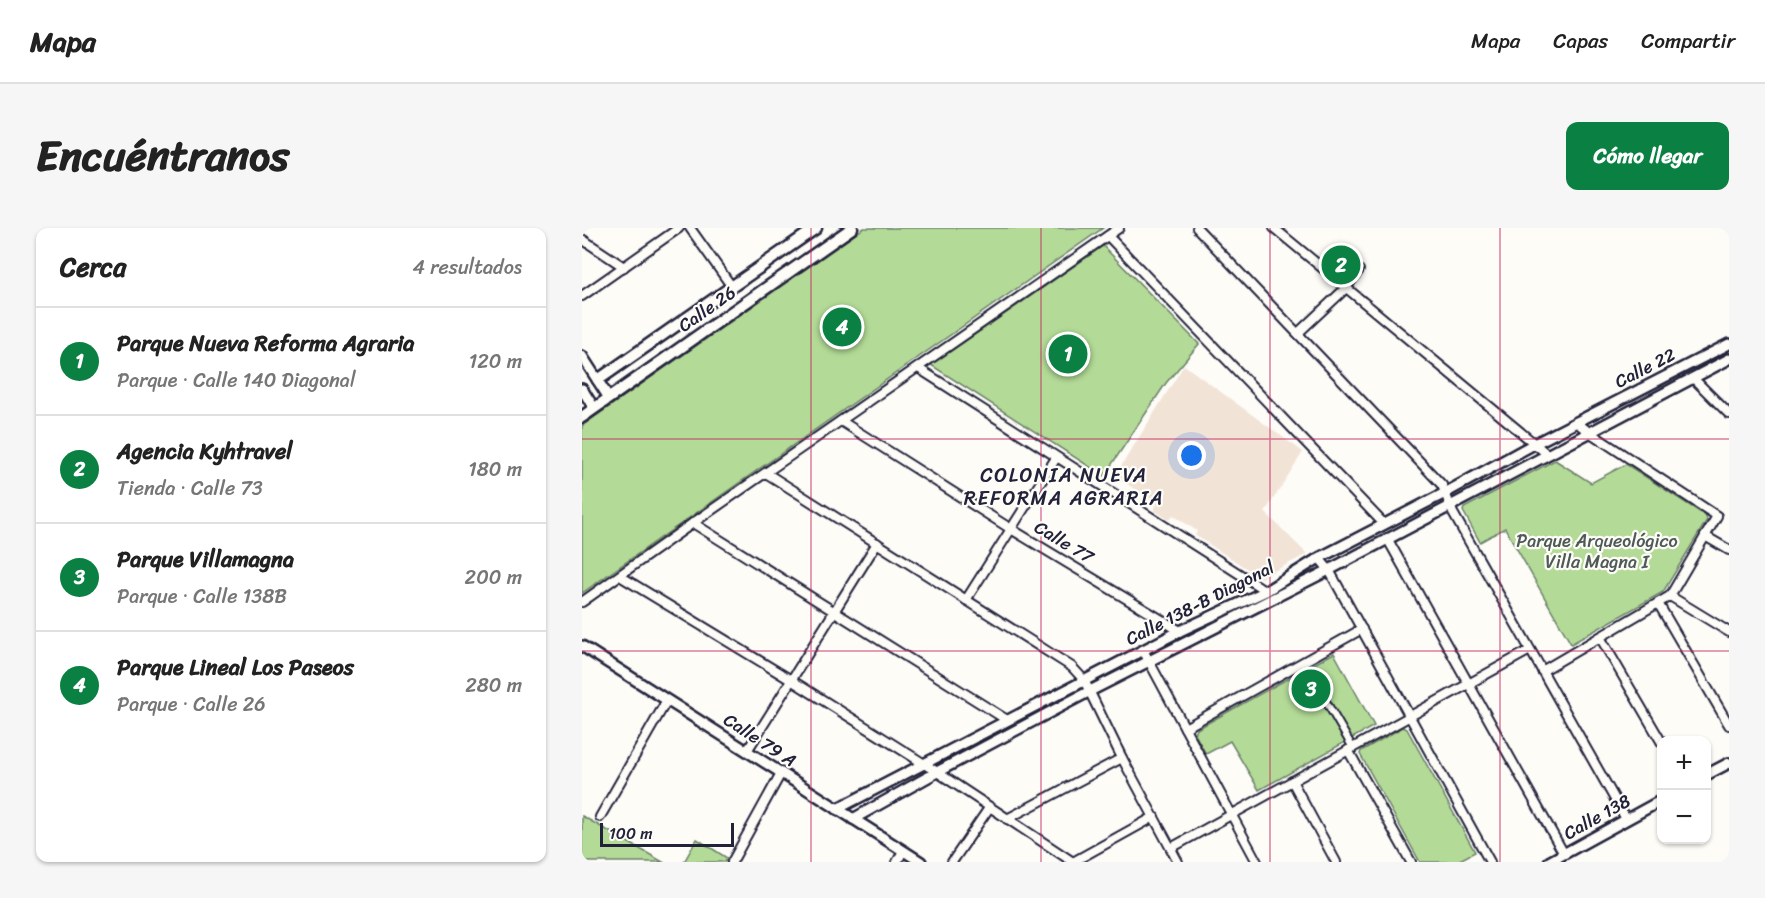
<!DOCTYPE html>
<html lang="es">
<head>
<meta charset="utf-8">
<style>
	:root { --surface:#fff; --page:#f6f6f6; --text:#222; --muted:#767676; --line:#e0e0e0; --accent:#0b8043 }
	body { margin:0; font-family:Sriracha,sans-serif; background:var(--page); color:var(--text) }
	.controls { position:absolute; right:18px; bottom:18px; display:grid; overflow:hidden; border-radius:12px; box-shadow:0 2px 4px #0004 }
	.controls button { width:54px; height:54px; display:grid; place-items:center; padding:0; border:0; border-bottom:2px solid var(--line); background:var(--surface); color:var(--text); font:30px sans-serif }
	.scale { position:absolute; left:18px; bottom:15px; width:134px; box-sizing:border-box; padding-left:6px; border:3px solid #22223b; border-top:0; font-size:16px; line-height:21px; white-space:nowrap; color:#22223b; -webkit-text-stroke:4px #fdfcf7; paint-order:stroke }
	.you { position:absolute; left:610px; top:228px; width:21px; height:21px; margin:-15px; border:4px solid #fff; border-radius:50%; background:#1a73e8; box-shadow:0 0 0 9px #1a73e833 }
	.badge { display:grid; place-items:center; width:39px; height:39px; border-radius:50%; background:var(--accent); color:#fff; font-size:20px; font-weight:700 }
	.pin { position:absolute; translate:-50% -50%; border:3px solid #fff; box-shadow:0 2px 6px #0006 }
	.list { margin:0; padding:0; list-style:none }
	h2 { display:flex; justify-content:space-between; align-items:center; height:78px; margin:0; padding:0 24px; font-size:26px }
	h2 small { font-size:20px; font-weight:400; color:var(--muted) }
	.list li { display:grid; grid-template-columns:39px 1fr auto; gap:18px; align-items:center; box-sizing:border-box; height:108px; padding:0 24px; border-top:2px solid var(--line) }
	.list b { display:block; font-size:22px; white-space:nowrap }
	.list p { margin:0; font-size:20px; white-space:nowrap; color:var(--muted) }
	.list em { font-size:20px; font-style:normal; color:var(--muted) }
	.map { position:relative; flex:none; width:1147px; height:634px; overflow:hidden; border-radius:12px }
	header { display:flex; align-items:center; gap:36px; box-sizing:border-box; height:84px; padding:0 30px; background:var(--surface); border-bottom:2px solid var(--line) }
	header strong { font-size:28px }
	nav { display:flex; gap:33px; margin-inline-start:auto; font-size:21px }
	.intro { display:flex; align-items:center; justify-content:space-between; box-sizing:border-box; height:144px; padding:0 36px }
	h1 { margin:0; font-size:42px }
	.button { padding:15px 27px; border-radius:12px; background:var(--accent); color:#fff; font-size:21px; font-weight:700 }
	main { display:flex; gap:36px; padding:0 36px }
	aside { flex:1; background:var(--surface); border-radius:12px; box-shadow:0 2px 4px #0004 }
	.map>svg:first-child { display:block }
</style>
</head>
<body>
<header>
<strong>Mapa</strong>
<nav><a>Mapa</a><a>Capas</a><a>Compartir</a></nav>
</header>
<div class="intro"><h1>Encuéntranos</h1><a class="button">Cómo llegar</a></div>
<main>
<aside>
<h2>Cerca<small>4 resultados</small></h2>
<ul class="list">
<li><span class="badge">1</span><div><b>Parque Nueva Reforma Agraria</b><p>Parque · Calle 140 Diagonal</p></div><em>120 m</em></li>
<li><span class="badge">2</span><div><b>Agencia Kyhtravel</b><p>Tienda · Calle 73</p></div><em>180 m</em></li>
<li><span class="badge">3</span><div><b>Parque Villamagna</b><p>Parque · Calle 138B</p></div><em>200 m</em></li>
<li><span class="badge">4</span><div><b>Parque Lineal Los Paseos</b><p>Parque · Calle 26</p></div><em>280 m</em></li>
</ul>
</aside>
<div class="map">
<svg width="1147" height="634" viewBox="0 0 1147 634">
	<rect width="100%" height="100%" fill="#fdfcf7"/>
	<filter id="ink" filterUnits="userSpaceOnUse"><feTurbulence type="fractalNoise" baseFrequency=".0167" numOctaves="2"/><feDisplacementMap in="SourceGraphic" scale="12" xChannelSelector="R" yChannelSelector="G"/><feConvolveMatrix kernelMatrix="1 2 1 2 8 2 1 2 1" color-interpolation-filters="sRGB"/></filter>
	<g filter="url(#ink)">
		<!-- built -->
		<polygon fill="#f2e3d7" points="602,137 721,224 683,284 725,326 679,350 613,307 615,303 591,287 587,292 572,282 575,276 533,248"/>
		<!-- green -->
		<g fill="#b3db97" stroke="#6a7e69" stroke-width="1.5">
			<polygon points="282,0 521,0 0,365 0,198"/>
			<polygon points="521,18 617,116 584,155 522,248 349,137"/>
			<polygon points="973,232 1009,255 1044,236 1124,288 1125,292 1081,364 989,416 923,300 898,314 881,283 882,280"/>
			<polygon points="752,425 792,498 677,562 648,513 624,526 613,506 615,501"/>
			<polygon points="821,499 825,501 893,624 874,634 838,634 778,526 779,523"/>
			<polygon points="0,588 81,634 0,634"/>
			<polygon points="115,611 145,630 143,634 102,634"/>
		</g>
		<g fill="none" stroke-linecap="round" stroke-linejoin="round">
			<!-- pedestrian casing -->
			<g stroke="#22223b" stroke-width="10">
				<polyline id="pedestrian" points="721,434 771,520"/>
			</g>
			<!-- minor casing -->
			<g stroke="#22223b" stroke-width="12">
				<g id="minor">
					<polyline points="108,0 150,59"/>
					<polyline points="615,0 860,257 871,285 1044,591"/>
					<polyline points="692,0 965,226"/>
					<polyline points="526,8 802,296"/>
					<polyline points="0,11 42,39"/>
					<polyline points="0,68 97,0"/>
					<polyline points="716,105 764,60 777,42"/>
					<polyline points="336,140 684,363"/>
					<polyline points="1111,150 1147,186"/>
					<polyline points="259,193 429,301 598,403"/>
					<polyline points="184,245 490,439 502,452 540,530 596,634"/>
					<polyline points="111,295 425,492"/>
					<polyline points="1123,308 1147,322"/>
					<polyline points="805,310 982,626"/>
					<polyline points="737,330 747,342 908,634"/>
					<polyline points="38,348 209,452 355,544 491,634"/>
					<polyline points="1088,368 1147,404"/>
					<polyline points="384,372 474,230"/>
					<polyline points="0,374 111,295 537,0"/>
					<polyline points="1076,375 1147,497"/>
					<polyline points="1018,409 1080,515"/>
					<polyline points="561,422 675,634"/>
					<polyline points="960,443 1088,368 1135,288 1007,204 994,194"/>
					<polyline points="603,500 780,401"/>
					<polyline points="766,522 829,634"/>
					<polyline points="165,523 295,315"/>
					<polyline points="710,553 754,634"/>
					<polyline points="18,589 85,472"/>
					<polyline points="425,591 540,530"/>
					<polyline points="589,620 948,422"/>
					<polyline points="150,634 199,545"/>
					<polyline points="315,634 321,623"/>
					<polyline points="370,634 407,580"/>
					<polyline points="491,634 572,589"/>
				</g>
			</g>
			<!-- tertiary casing -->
			<g stroke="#22223b" stroke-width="14">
				<g id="tertiary">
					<polyline points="0,128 27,170"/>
					<polyline points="0,161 12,180"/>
					<polyline points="0,418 339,634"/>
					<polyline points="1124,547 1147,535"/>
					<polyline points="255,581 598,403 684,363 737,330 863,265 952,216 1147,116"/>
					<polyline points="271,591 355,544 508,463 747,342 1147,131"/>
					<polyline points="967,634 1080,572"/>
				</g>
			</g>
			<!-- secondary casing -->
			<g stroke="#22223b" stroke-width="15">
				<g id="secondary">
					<polyline points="16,152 234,0"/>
					<polyline points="0,164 1,163"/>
					<polyline points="0,189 270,0"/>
				</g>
			</g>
			<!-- pedestrian -->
			<use href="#pedestrian" stroke="#fdfcf7" stroke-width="6"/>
			<!-- minor -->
			<use href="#minor" stroke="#fdfcf7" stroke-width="8"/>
			<!-- tertiary -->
			<use href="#tertiary" stroke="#fdfcf7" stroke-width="9"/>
			<!-- secondary -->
			<use href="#secondary" stroke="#fdfcf7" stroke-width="10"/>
		</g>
	</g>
	<!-- grid -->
	<path fill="none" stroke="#c2185b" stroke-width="1.5" stroke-opacity="0.55" d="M229,0V634M459,0V634M688,0V634M918,0V634M0,211H1147M0,423H1147"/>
	<g text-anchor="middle" stroke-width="4.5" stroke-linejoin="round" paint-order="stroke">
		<!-- street labels -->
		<g font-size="18" fill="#22223b" stroke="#fdfcf7">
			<text transform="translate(125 81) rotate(-35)" y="6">Calle 26</text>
			<text transform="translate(1063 140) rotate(-27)" y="6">Calle 22</text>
			<text transform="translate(482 314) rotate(31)" y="6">Calle 77</text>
			<text transform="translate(618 375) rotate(-27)" y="6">Calle 138-B Diagonal</text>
			<text transform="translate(178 512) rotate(33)" y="6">Calle 79 A</text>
			<text transform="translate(1015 589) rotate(-29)" y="6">Calle 138</text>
		</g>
		<!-- park labels -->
		<g font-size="18" fill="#4e5a57" stroke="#fdfcf7">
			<text x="1015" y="319">Parque Arqueológico<tspan x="1015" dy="21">Villa Magna I</tspan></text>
		</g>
		<!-- neighbourhood labels -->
		<g font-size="20" letter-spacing="1.5" fill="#22223b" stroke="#fdfcf7">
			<text x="482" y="254">COLONIA NUEVA<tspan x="482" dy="23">REFORMA AGRARIA</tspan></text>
		</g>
	</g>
</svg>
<div class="controls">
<button>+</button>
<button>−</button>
</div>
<div class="scale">100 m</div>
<div class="you"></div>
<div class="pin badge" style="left:486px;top:126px">1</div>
<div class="pin badge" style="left:759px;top:37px">2</div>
<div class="pin badge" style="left:729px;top:461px">3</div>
<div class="pin badge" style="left:260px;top:99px">4</div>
</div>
</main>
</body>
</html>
